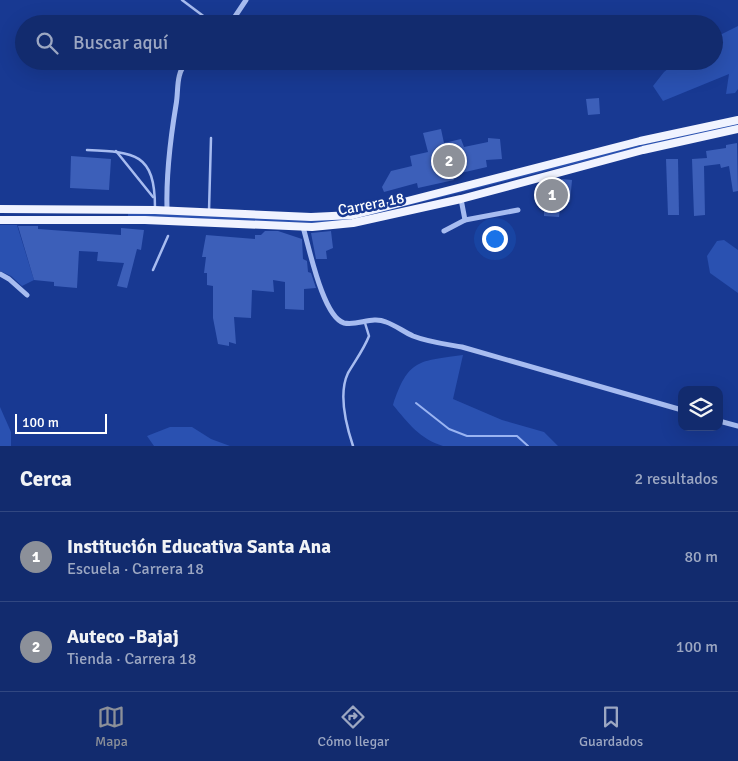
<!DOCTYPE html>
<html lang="es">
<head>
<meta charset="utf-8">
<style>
	:root { --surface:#122b6e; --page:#1b3373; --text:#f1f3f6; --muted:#9ca7c2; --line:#314781; --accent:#8c9099 }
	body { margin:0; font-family:Signika,sans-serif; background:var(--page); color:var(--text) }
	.controls { position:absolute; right:15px; bottom:15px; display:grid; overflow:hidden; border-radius:10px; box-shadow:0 5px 20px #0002 }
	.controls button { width:45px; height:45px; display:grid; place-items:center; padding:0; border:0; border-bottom:1px solid var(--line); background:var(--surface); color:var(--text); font:25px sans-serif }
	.scale { position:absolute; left:15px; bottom:12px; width:92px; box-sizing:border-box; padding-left:5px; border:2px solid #fff; border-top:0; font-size:14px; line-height:18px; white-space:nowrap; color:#fff; -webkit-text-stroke:4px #183992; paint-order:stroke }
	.you { position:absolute; left:494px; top:238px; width:18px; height:18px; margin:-12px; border:4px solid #fff; border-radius:50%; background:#1a73e8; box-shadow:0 0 0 8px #1a73e833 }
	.badge { display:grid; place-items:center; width:32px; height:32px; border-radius:50%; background:var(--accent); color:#fff; font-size:16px; font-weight:700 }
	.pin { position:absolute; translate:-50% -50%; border:2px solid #fff; box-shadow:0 1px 5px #0006 }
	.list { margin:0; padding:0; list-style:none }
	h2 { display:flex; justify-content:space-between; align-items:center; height:65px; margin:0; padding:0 20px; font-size:21px }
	h2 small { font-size:16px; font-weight:400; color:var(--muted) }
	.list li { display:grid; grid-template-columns:32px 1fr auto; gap:15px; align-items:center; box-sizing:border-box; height:90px; padding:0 20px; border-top:1px solid var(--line) }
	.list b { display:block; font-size:19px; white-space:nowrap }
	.list p { margin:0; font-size:16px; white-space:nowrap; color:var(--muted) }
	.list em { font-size:16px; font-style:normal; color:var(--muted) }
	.icon { flex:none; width:28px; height:28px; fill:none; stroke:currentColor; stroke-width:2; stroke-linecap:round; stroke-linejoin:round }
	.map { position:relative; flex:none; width:738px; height:446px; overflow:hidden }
	.search { position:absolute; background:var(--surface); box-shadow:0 5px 20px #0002; left:15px; right:15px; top:15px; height:55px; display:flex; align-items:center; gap:12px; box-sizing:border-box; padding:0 18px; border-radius:28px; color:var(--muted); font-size:19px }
	.sheet { height:245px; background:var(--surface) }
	nav { display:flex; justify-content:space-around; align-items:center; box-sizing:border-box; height:70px; border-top:1px solid var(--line); background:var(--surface); font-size:14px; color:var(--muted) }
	nav a { display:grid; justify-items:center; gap:2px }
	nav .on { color:var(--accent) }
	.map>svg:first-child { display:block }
</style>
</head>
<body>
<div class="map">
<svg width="738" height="446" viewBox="0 0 738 446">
	<rect width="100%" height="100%" fill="#183992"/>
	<!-- green -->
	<g fill="#2a51b1">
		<polygon points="738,26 738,89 735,93 726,94 729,74 663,101 653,86 664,72 678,61 714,61 714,38"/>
		<polygon points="738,123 738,126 650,145 351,220 312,223 128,217 128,213 353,217 619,150"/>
		<polygon points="541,185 559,185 559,205 542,205"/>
		<polygon points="0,225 17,225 34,280 22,286 11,276 0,271"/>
		<polygon points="724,240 738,250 738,293 710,273 707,256 717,241"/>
		<path d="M463,355L453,399L502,420L544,432L558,446H443C420,439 408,423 393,405C408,359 419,361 463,355Z"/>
		<polygon points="0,407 11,432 11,446 0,446"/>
		<polygon points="170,427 192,427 211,439 230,446 154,446 147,436"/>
	</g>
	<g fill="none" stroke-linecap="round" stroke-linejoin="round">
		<!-- stream -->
		<polyline stroke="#9ab4f2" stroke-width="2" points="416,403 449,429 467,436 517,436 528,446"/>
	</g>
	<!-- building -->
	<g fill="#3c5fb9">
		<polygon points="599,98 600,114 588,115 586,99"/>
		<polygon points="441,129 444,143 461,139 464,147 488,142 488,138 500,139 502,159 486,160 487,167 452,175 454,180 418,188 417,183 384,192 382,187 391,171 412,166 410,156 428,152 423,133"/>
		<polygon points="737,143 738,191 733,192 729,166 721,168 720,164 704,166 705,215 694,216 692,159 707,158 706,151 726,148 726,145"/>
		<polygon points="71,156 111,159 109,190 70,188"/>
		<polygon points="666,159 678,159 679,215 668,215"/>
		<polygon points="562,179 572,180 570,202 561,201"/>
		<polygon points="544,207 560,207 559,217 544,216"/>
		<polygon points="18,226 38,226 38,229 121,235 121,228 144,230 141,250 137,249 127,288 117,286 124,263 97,261 98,252 79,251 77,288 54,286 54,282 34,280"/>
		<polygon points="265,231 278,231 302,239 303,259 307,261 308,272 311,273 316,288 304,289 304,310 285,309 285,282 273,280 274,292 252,290 251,318 234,317 236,344 229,342 229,346 218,344 213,318 213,286 207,285 207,273 204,273 206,257 202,257 206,235 255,239 255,235 261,235"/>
		<polygon points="331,231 333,248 326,251 327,259 316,259 311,233"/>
	</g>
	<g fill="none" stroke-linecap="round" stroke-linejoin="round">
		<!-- lane -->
		<g stroke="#a7bcf0" stroke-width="2.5">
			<polyline points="182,0 214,24"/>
			<path d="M87,150C135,152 155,153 155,208"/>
			<polyline points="116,151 153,197"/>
			<polyline points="209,211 211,138"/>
			<polyline points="153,270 168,236"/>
			<path d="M353,446C346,425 338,394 348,373C355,361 364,349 369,336L365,323"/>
		</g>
		<!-- street -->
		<g stroke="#a7bcf0" stroke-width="5">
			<polyline points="230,24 246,0"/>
			<polyline points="461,199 465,220"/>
			<path d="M167,210C166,174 170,141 176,105C179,89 175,75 187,61"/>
			<path d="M303,227C309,247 323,317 344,323C358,326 372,316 386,322C395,325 404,332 413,336C428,342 445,344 462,347L682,410"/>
			<polyline points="444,231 465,220 518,210"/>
			<polyline points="0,274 9,279 27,295"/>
			<polyline points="719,421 738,426"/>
		</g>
		<!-- primary -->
		<g stroke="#f0f3ff" stroke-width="8">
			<polyline points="0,209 155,210 311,217 353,215 640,141 738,120"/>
			<polyline points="0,220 145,220 312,227 353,223 461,199 643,150 738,129"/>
		</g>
	</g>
	<g text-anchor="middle" stroke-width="5" stroke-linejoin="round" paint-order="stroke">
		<!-- street labels -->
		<g font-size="15" fill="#fff" stroke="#183992">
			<text transform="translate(371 204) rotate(-11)" y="5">Carrera 18</text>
		</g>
	</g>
</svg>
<div class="controls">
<button><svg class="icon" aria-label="layers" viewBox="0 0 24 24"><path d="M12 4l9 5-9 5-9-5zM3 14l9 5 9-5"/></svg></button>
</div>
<div class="scale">100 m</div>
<div class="you"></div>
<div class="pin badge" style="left:552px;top:195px">1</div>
<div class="pin badge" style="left:449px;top:161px">2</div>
<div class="search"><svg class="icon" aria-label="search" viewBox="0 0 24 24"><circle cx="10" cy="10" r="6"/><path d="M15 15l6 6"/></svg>Buscar aquí</div>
</div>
<section class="sheet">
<h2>Cerca<small>2 resultados</small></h2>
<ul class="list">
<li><span class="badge">1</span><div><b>Institución Educativa Santa Ana</b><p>Escuela · Carrera 18</p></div><em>80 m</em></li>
<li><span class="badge">2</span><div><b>Auteco -Bajaj</b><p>Tienda · Carrera 18</p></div><em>100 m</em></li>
</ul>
</section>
<nav>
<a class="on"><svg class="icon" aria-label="map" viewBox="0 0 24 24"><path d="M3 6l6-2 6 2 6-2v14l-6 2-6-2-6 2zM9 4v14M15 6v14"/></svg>Mapa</a>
<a><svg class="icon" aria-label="directions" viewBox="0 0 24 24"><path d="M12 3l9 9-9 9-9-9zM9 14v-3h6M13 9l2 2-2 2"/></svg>Cómo llegar</a>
<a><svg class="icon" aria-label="saved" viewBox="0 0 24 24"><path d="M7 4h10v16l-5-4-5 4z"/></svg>Guardados</a>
</nav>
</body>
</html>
